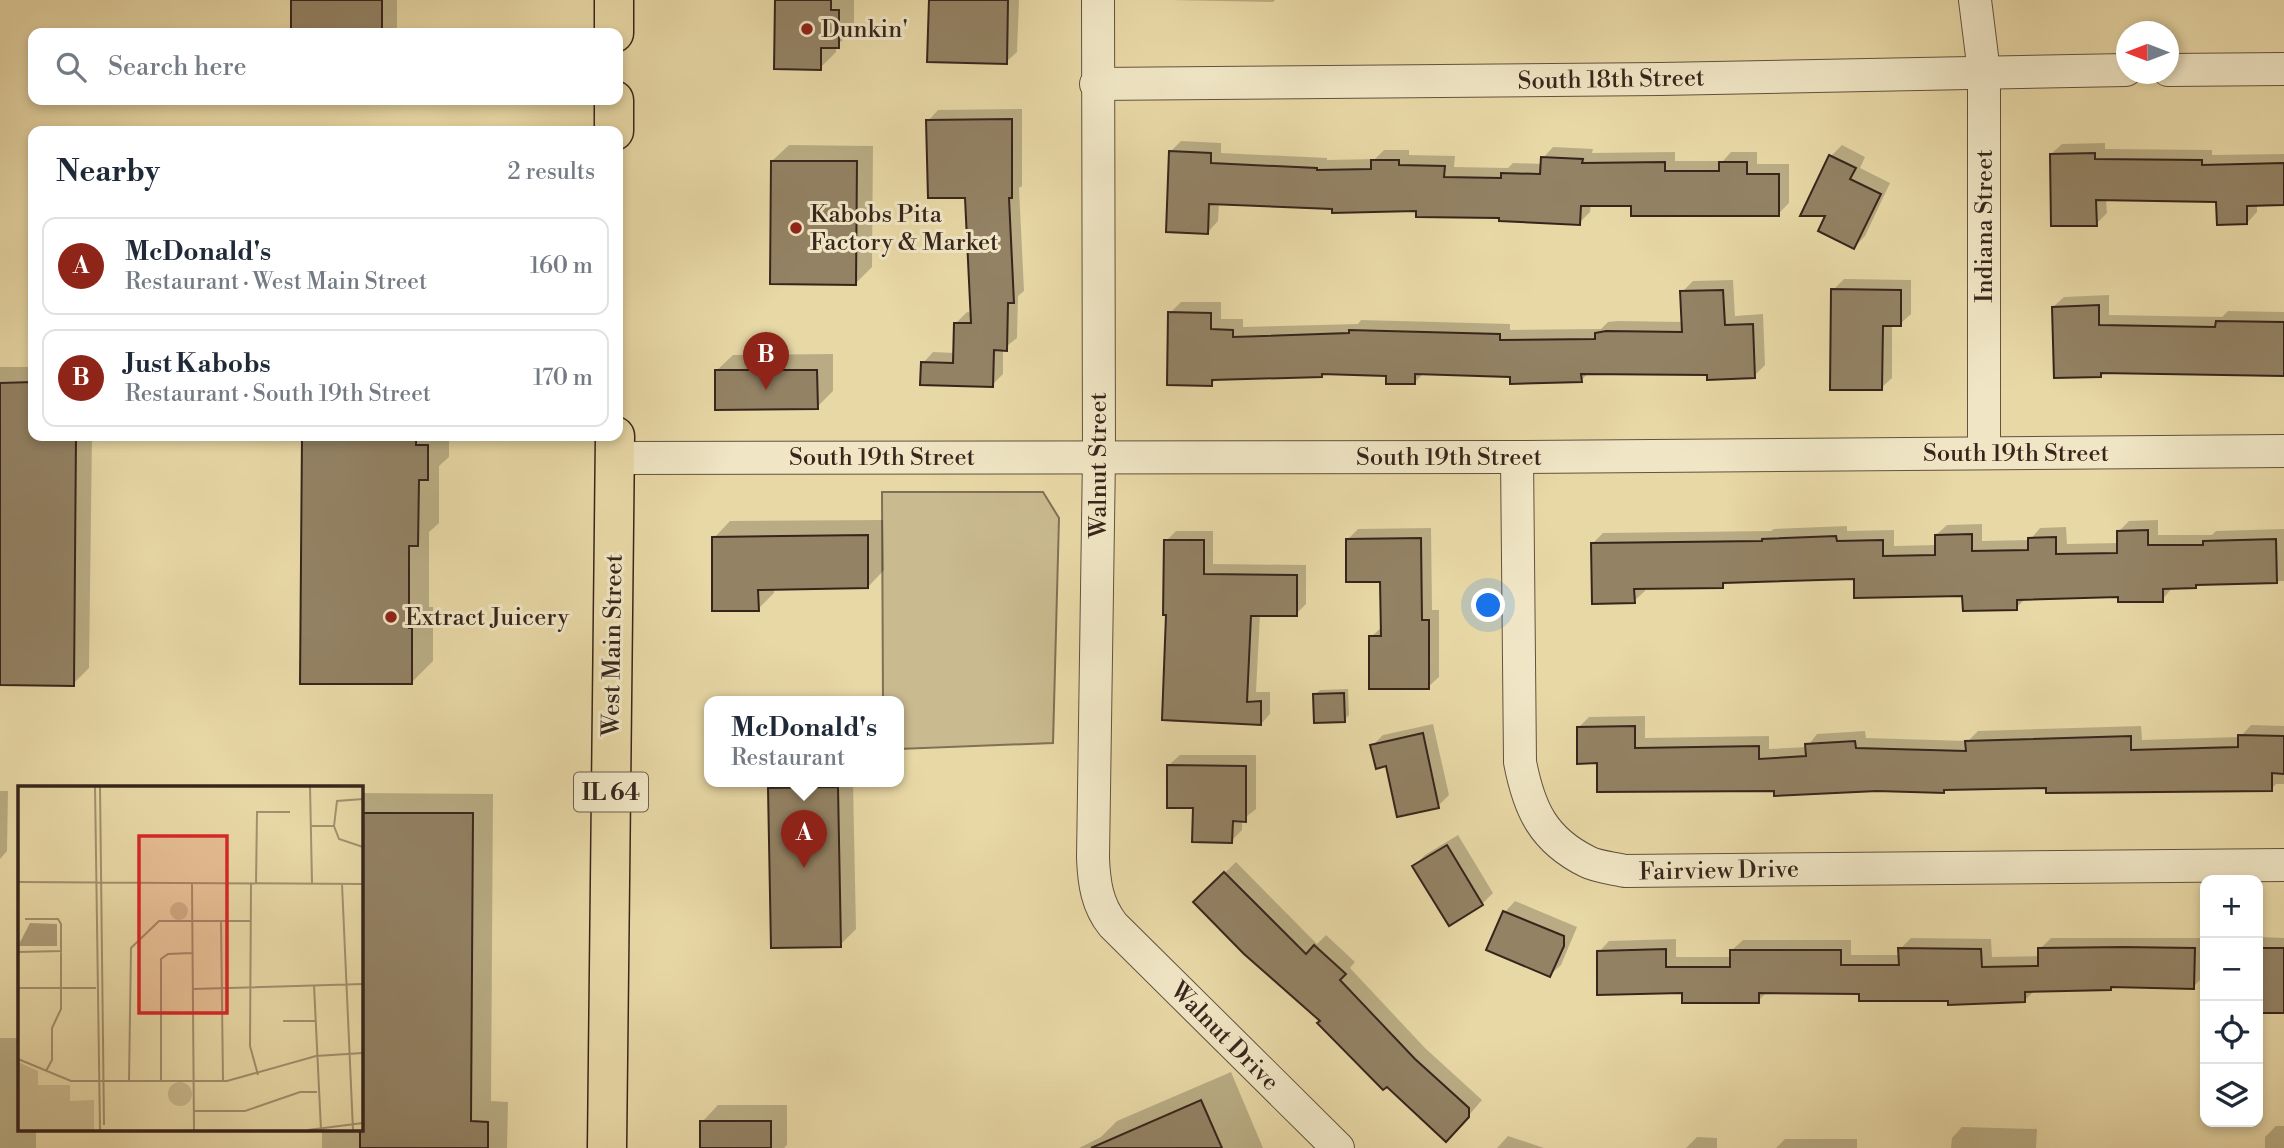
<!DOCTYPE html>
<html lang="en">
<head>
<meta charset="utf-8">
<style>
	:root { --surface:#fff; --page:#f6f6f7; --text:#1f2937; --muted:#747a83; --line:#e0e1e3; --accent:#8f2418 }
	body { margin:0; font-family:"Libre Bodoni",serif; background:var(--page); color:var(--text) }
	.controls { position:absolute; right:21px; bottom:21px; display:grid; overflow:hidden; border-radius:14px; box-shadow:0 4px 10px #0003 }
	.controls button { width:63px; height:63px; display:grid; place-items:center; padding:0; border:0; border-bottom:2px solid var(--line); background:var(--surface); color:var(--text); font:35px sans-serif }
	.compass { position:absolute; left:2116px; top:21px; width:63px; height:63px; border-radius:50%; background:var(--surface); box-shadow:0 4px 10px #0003; rotate:270deg }
	.you { position:absolute; left:1489px; top:606px; width:24px; height:24px; margin:-18px; border:5px solid #fff; border-radius:50%; background:#1a73e8; box-shadow:0 0 0 10px #1a73e833 }
	.badge { display:grid; place-items:center; width:46px; height:46px; border-radius:50%; background:var(--accent); color:#fff; font-size:23px; font-weight:700 }
	.pin { position:absolute; translate:-50% -58px; filter:drop-shadow(0 2px 4px #0008) }
	.pin::after { content:''; position:absolute; top:37px; width:24px; height:21px; background:inherit; clip-path:polygon(0 0,100% 0,50% 100%) }
	.popup { position:absolute; left:704px; top:696px; width:200px; height:91px; box-sizing:border-box; display:grid; place-content:center; border-radius:14px; background:var(--surface); filter:drop-shadow(0 2px 5px #0005); font-size:23px; white-space:nowrap; color:var(--muted) }
	.popup b { font-size:26px; color:var(--text) }
	.popup::after { content:''; position:absolute; left:50%; top:100%; margin-left:-14px; border:14px solid transparent; border-top-color:var(--surface) }
	.list { margin:0; padding:0; list-style:none }
	h2 { display:flex; justify-content:space-between; align-items:center; height:91px; margin:0; padding:0 28px; font-size:30px }
	h2 small { font-size:23px; font-weight:400; color:var(--muted) }
	.list li { display:grid; grid-template-columns:46px 1fr auto; gap:21px; align-items:center; box-sizing:border-box; height:98px; margin:0 14px 14px; padding:0 14px; border:2px solid var(--line); border-radius:14px }
	.list b { display:block; font-size:26px; white-space:nowrap }
	.list p { margin:0; font-size:23px; white-space:nowrap; color:var(--muted) }
	.list em { font-size:23px; font-style:normal; color:var(--muted) }
	.icon { flex:none; width:38px; height:38px; fill:none; stroke:currentColor; stroke-width:2; stroke-linecap:round; stroke-linejoin:round }
	.map { position:relative; flex:none; width:2284px; height:1148px; overflow:hidden }
	.search { position:absolute; background:var(--surface); box-shadow:0 4px 10px #0003; left:28px; top:28px; width:595px; height:77px; display:flex; align-items:center; gap:18px; box-sizing:border-box; padding:0 24px; border-radius:14px; color:var(--muted); font-size:26px }
	.panel { position:absolute; background:var(--surface); box-shadow:0 4px 10px #0003; left:28px; top:126px; width:595px; height:315px; border-radius:14px }
	.map>svg:first-child { display:block }
</style>
</head>
<body>
<div class="map">
<svg width="2284" height="1148" viewBox="0 0 2284 1148">
	<rect width="100%" height="100%" fill="#e8d8a6"/>
	<filter id="stains"><feTurbulence type="fractalNoise" baseFrequency=".00286" numOctaves="4"/><feColorMatrix values="0 0 0 0 .2 0 0 0 0 .09 0 0 0 0 .02 0 0 0 .5 -.17"/></filter>
	<radialGradient id="worn" r=".72"><stop offset=".6" stop-color="#630" stop-opacity="0"/><stop offset="1" stop-color="#630" stop-opacity=".3"/></radialGradient>
	<!-- green -->
	<polygon fill="#caba8f" stroke="#807056" stroke-width="2" points="882,492 1043,492 1059,518 1053,743 899,749 898,702 883,702"/>
	<!-- shadow -->
	<g fill="#0003">
		<rect x="293" y="0" width="104" height="33"/>
		<polygon points="777,0 854,0 854,30 836,46 836,52 820,68"/>
		<polygon points="929,0 1019,0 1017,52 1006,62 929,60"/>
		<polygon points="1171,0 1275,0 1273,2"/>
		<polygon points="1022,109 1022,186 1019,188 1024,291 1018,296 1017,338 1003,349 1003,374 992,385 923,363 933,352 955,353 956,323 967,312 972,313 967,197 928,121 938,110"/>
		<polygon points="1181,141 1221,143 1221,153 1327,158 1327,160 1375,159 1384,150 1409,150 1409,155 1455,156 1454,167 1508,168 1513,163 1543,164 1543,158 1553,147 1593,149 1592,153 1675,152 1675,161 1723,161 1731,152 1757,152 1757,164 1789,164 1789,203 1778,214 1633,204 1591,204 1590,212 1579,223 1417,209 1219,203 1218,221 1208,232 1170,152"/>
		<polygon points="2105,143 2105,149 2212,150 2212,155 2284,154 2284,203 2257,204 2257,212 2247,223 2218,200 2106,199 2107,213 2096,224 2051,154 2062,144"/>
		<polygon points="789,145 873,146 872,267 856,283 772,161"/>
		<polygon points="1842,145 1865,157 1860,168 1890,183 1865,236 1854,247 1828,214 1831,156"/>
		<polygon points="1844,279 1911,280 1911,314 1900,324 1892,324 1892,378 1881,388 1833,290"/>
		<polygon points="1733,280 1735,316 1763,314 1765,365 1754,376 1589,372 1581,381 1511,375 1424,373 1414,383 1388,374 1325,372 1322,376 1217,379 1211,384 1170,313 1181,302 1221,302 1221,319 1243,319 1243,327 1358,324 1361,320 1510,324 1510,330 1601,329 1608,322 1618,321 1683,322 1682,292 1693,281"/>
		<polygon points="2109,295 2109,315 2222,317 2228,311 2284,312 2284,374 2104,372 2100,375 2053,307 2064,297"/>
		<polygon points="833,354 833,391 817,407 716,371 733,355"/>
		<polygon points="0,367 33,367 33,436 92,436 89,668 73,684 0,683"/>
		<polygon points="304,436 449,436 449,457 439,466 439,523 429,532 429,607 433,607 433,661 412,682 302,682"/>
		<polygon points="883,520 884,570 868,587 774,588 774,593 758,609 714,538 730,521"/>
		<polygon points="2158,520 2158,535 2212,535 2216,531 2284,529 2284,581 2199,583 2196,586 2173,587 2162,600 2120,595 2026,598 2016,608 1964,595 1856,577 1727,582 1722,586 1645,587 1645,591 1634,601 1592,544 1603,533 1771,531 1774,529 1847,526 1847,531 1894,530 1894,546 1937,545 1936,535 1947,525 1982,524 1982,541 2030,540 2040,528 2066,527 2067,544 2119,543 2119,531 2129,521"/>
		<polygon points="1431,528 1432,610 1439,610 1439,677 1428,687 1371,637 1383,626 1382,580 1347,540 1358,529"/>
		<polygon points="1176,531 1213,531 1213,564 1306,565 1306,604 1296,614 1260,614 1256,692 1270,692 1270,714 1261,724 1168,613 1166,541"/>
		<polygon points="1348,689 1349,715 1344,720 1315,695 1320,690"/>
		<polygon points="1645,716 1645,738 1769,736 1769,749 1807,747 1817,734 1865,731 1866,738 1968,741 1978,731 2141,726 2142,740 2240,737 2251,725 2284,726 2284,784 2276,784 2271,789 2047,786 1946,789 1943,791 1775,790 1599,762 1578,728 1589,717"/>
		<polygon points="1433,724 1449,795 1438,806 1387,764 1372,746 1383,735"/>
		<polygon points="1180,755 1256,755 1256,809 1242,820 1242,830 1231,841 1194,807 1169,765"/>
		<polygon points="777,782 853,782 856,929 840,945 770,789"/>
		<polygon points="0,791 8,791 7,851 0,859"/>
		<polygon points="360,793 493,794 491,1101 508,1102 507,1148 322,1148 322,1129 360,1129"/>
		<polygon points="1458,835 1493,893 1482,904 1449,924 1414,866 1425,855"/>
		<polygon points="1236,862 1317,944 1326,935 1355,962 1350,968 1425,1048 1482,1100 1457,1129 1195,902"/>
		<polygon points="1515,901 1577,927 1561,965 1550,975 1505,912"/>
		<polygon points="2260,937 2284,938 2284,1012 2258,1011 2258,940"/>
		<polygon points="1911,938 1991,939 1992,957 2040,956 2040,949 2051,938 2205,938 2204,976 2193,987 2114,985 2110,989 2035,990 2025,1000 1950,999 1860,993 1767,992 1758,1001 1684,991 1599,952 1609,941 1676,939 1676,957 1732,957 1732,950 1743,940 1851,940 1851,955 1900,955 1900,949"/>
		<polygon points="0,1038 19,1038 19,1129 36,1129 36,1148 0,1148"/>
		<polygon points="1231,1072 1263,1148 1079,1148 1101,1137 1117,1121"/>
		<polygon points="718,1105 787,1105 787,1145 784,1148 702,1148 702,1122"/>
		<polygon points="2276,1126 2284,1126 2284,1148 2265,1148 2265,1137"/>
		<polygon points="1962,1127 2037,1129 2036,1148 1951,1148 1952,1138"/>
		<polygon points="1508,1136 1544,1148 1497,1148"/>
		<polygon points="1697,1137 1717,1138 1717,1148 1686,1148"/>
		<polygon points="1785,1139 1857,1139 1857,1148 1776,1148"/>
	</g>
	<!-- building -->
	<g fill="#938264" stroke="#37251c" stroke-width="2">
		<rect x="291" y="0" width="91" height="33"/>
		<polygon points="775,0 831,0 831,10 839,10 839,48 821,48 821,70 774,69"/>
		<polygon points="929,0 1008,0 1007,64 927,62"/>
		<polygon points="1012,119 1012,198 1009,198 1014,303 1008,303 1007,351 994,350 993,387 920,385 921,362 953,363 954,323 971,323 965,198 928,198 926,120"/>
		<polygon points="1169,151 1211,153 1211,163 1317,168 1317,170 1371,169 1371,160 1399,160 1399,165 1445,166 1444,177 1501,178 1501,173 1540,174 1541,157 1583,159 1582,163 1665,162 1665,171 1719,171 1719,162 1747,162 1747,174 1779,174 1779,216 1631,216 1631,206 1581,206 1580,225 1499,221 1499,218 1416,217 1416,211 1332,213 1332,209 1209,204 1208,234 1166,232"/>
		<polygon points="2095,153 2095,159 2202,160 2202,165 2284,163 2284,205 2247,206 2247,224 2217,225 2216,202 2096,200 2097,226 2051,226 2050,154"/>
		<polygon points="1829,155 1856,168 1850,179 1881,194 1854,249 1818,231 1825,216 1800,216"/>
		<polygon points="771,161 857,161 856,285 770,284"/>
		<polygon points="1831,289 1901,290 1901,326 1883,326 1882,390 1830,390"/>
		<polygon points="1723,290 1725,325 1753,324 1755,378 1707,380 1707,375 1581,374 1582,382 1510,384 1510,377 1415,374 1415,384 1386,384 1386,376 1322,374 1322,377 1212,380 1212,386 1167,385 1168,312 1211,313 1211,329 1233,330 1233,337 1349,333 1349,330 1500,334 1500,340 1595,339 1595,333 1606,331 1682,332 1680,291"/>
		<polygon points="2099,305 2099,325 2215,327 2216,321 2284,322 2284,376 2101,373 2101,377 2054,378 2052,307"/>
		<polygon points="715,370 817,370 818,409 715,410"/>
		<polygon points="33,382 33,436 76,436 74,686 0,685 0,383"/>
		<polygon points="302,436 416,436 416,445 428,445 428,480 419,480 418,546 409,546 409,628 412,628 412,684 300,684"/>
		<polygon points="2148,530 2148,545 2203,545 2203,541 2276,539 2277,583 2196,585 2196,588 2163,589 2163,602 2118,602 2118,597 2017,600 2017,610 1963,611 1962,596 1854,598 1854,579 1723,583 1723,588 1634,589 1635,603 1592,604 1591,543 1762,541 1762,539 1836,536 1837,541 1883,540 1883,556 1935,555 1935,535 1972,534 1972,551 2028,550 2028,538 2056,537 2056,554 2117,553 2117,531"/>
		<polygon points="868,535 868,588 758,590 759,611 712,611 712,537"/>
		<polygon points="1421,538 1422,620 1429,620 1429,689 1369,689 1369,636 1381,636 1380,582 1346,582 1346,539"/>
		<polygon points="1164,540 1204,540 1204,574 1297,575 1297,616 1251,616 1247,702 1261,701 1261,725 1162,720 1166,615 1163,615"/>
		<polygon points="1344,693 1345,722 1314,723 1313,694"/>
		<polygon points="1635,726 1635,748 1759,746 1759,759 1806,756 1805,744 1855,741 1856,748 1966,751 1965,741 2131,736 2131,750 2238,747 2238,735 2284,736 2284,774 2272,773 2272,791 2046,793 2046,788 1944,790 1944,793 1877,791 1774,796 1774,791 1597,792 1597,763 1577,764 1577,727"/>
		<polygon points="1423,733 1439,808 1397,817 1386,766 1376,769 1370,745"/>
		<polygon points="1167,765 1246,766 1246,822 1233,821 1232,843 1192,842 1193,808 1167,808"/>
		<polygon points="838,787 841,947 771,948 768,788"/>
		<polygon points="360,813 473,813 471,1121 488,1122 488,1148 360,1148"/>
		<polygon points="1447,845 1483,905 1449,926 1412,866"/>
		<polygon points="1224,872 1306,954 1314,945 1346,974 1340,980 1415,1059 1469,1108 1469,1117 1446,1142 1387,1087 1383,1090 1317,1023 1320,1021 1244,954 1193,902"/>
		<polygon points="1503,911 1564,936 1564,946 1550,977 1486,950"/>
		<polygon points="2123,947 2195,948 2194,989 2111,987 2111,990 2025,992 2025,1002 1948,1005 1948,1001 1859,1001 1859,994 1759,993 1759,1003 1682,1003 1682,993 1597,995 1597,951 1666,949 1666,967 1730,967 1730,950 1841,950 1841,965 1899,965 1898,948 1981,949 1982,967 2038,966 2038,948"/>
		<rect x="2258" y="948" width="26" height="65"/>
		<polygon points="1201,1100 1222,1148 1091,1148"/>
		<rect x="700" y="1121" width="71" height="27"/>
	</g>
	<g fill="none" stroke-linecap="round" stroke-linejoin="round">
		<!-- street casing -->
		<g stroke="#63523e" stroke-width="34">
			<g id="street">
				<path d="M1098,0L1099,456L1093,858C1094,883 1097,905 1113,925L1338,1148"/>
				<polyline points="1975,0 1984,72 1984,453"/>
				<polyline points="2168,70 2284,69"/>
				<polyline points="1096,84 1660,79 2126,70"/>
				<path d="M1517,457L1520,762C1529,809 1543,840 1588,862C1598,867 1613,868 1625,871L2284,865"/>
				<polyline points="615,458 1517,457 2284,451"/>
			</g>
		</g>
		<!-- primary casing -->
		<g stroke="#37251c" stroke-width="41">
			<g id="primary">
				<polyline points="614,0 614,33"/>
				<polyline points="614,100 614,131"/>
				<polyline points="607,1148 615,436"/>
			</g>
		</g>
		<!-- street -->
		<use href="#street" stroke="#f0e6c5" stroke-width="32"/>
		<!-- primary -->
		<use href="#primary" stroke="#e8d8a6" stroke-width="38"/>
	</g>
	<!-- markers -->
	<g fill="#8f2418" stroke="#f0e6c5" stroke-width="2.5">
		<circle cx="807" cy="29" r="7"/>
		<circle cx="796" cy="228" r="7"/>
		<circle cx="391" cy="617" r="7"/>
	</g>
	<g text-anchor="middle" stroke-width="6" stroke-linejoin="round" paint-order="stroke">
		<!-- shield labels -->
		<rect fill="#f0e6c5" stroke="#6e5f4f" stroke-width="2" x="574" y="772.5" width="74" height="39" rx="5"/>
		<g font-size="23" font-weight="bold" fill="#37251c">
			<text x="611" y="800">IL 64</text>
		</g>
		<!-- poi labels -->
		<g font-size="24" fill="#37251c" stroke="#f0e6c5" text-anchor="start">
			<text x="821" y="37">Dunkin'</text>
			<text x="810" y="222">Kabobs Pita<tspan x="810" dy="28">Factory &amp; Market</tspan></text>
			<text x="405" y="625">Extract Juicery</text>
		</g>
		<!-- street labels -->
		<g font-size="24" fill="#37251c" stroke="#f0e6c5">
			<text transform="translate(1611 79) rotate(-1)" y="8">South 18th Street</text>
			<text transform="translate(1984 226) rotate(-90)" y="8">Indiana Street</text>
			<text x="2016" y="461">South 19th Street</text>
			<text x="882" y="465">South 19th Street</text>
			<text x="1449" y="465">South 19th Street</text>
			<text transform="translate(1098 465) rotate(-90)" y="8">Walnut Street</text>
			<text transform="translate(612 645) rotate(-89)" y="8">West Main Street</text>
			<text transform="translate(1719 870) rotate(-1)" y="8">Fairview Drive</text>
			<text transform="translate(1225 1036) rotate(45)" y="8">Walnut Drive</text>
		</g>
	</g>
	<!-- overview -->
	<g transform="translate(18 786)">
		<rect width="345" height="345" fill="#e8d8a6"/>
		<path d="M152 125a9 9 0 1 1 18 0a9 9 0 1 1-18 0ZM0,276L20,285V299H52V315L76,314V344H0ZM150 308a12 12 0 1 1 24 0a12 12 0 1 1-24 0Z" fill="#caba8f"/>
		<path d="M12,137L39,138V160H0Z" fill="#ac9b77"/>
		<path fill="none" stroke="#a1906f" stroke-width="2" d="M77,0L82,344M82,0L86,339M292,0L294,97M345,13L319,15L316,40L321,53L345,61M293,40H316M0,96L345,98M174,98L176,344M233,98L232,260L240,289M238,98L239,26H272M324,98L335,344M7,133H40L43,138V223L34,242V274L28,285M203,135L205,295M0,166L44,165M296,199L303,344M0,202H78M174,203L345,198M265,235H297M0,273L53,295H209L298,270L345,267M111,295L113,162L141,135H233M143,295V173L150,168L174,167M176,325H227L282,306H299M290,344L345,337"/>
		<path fill="#d62828" fill-opacity="0.15" stroke="#d62828" stroke-width="3.5" d="M121,50H209V227H121Z"/>
		<rect width="345" height="345" fill="none" stroke="#37251c" stroke-width="3.5"/>
	</g>
	<rect width="100%" height="100%" filter="url(#stains)"/>
	<rect width="100%" height="100%" fill="url(#worn)"/>
</svg>
<div class="controls">
<button>+</button>
<button>−</button>
<button><svg class="icon" aria-label="locate" viewBox="0 0 24 24"><circle cx="12" cy="12" r="6"/><path d="M12 2v4M12 18v4M2 12h4M18 12h4"/></svg></button>
<button><svg class="icon" aria-label="layers" viewBox="0 0 24 24"><path d="M12 4l9 5-9 5-9-5zM3 14l9 5 9-5"/></svg></button>
</div>
<svg class="compass" viewBox="-18 -18 36 36"><path d="M0-13l5 13h-10z" fill="#e53935"/><path d="M0 13l5-13h-10z" fill="#747a83"/></svg>
<div class="you"></div>
<div class="pin badge" style="left:804px;top:868px">A</div>
<div class="popup"><b>McDonald's</b>Restaurant</div>
<div class="pin badge" style="left:766px;top:390px">B</div>
<div class="search"><svg class="icon" aria-label="search" viewBox="0 0 24 24"><circle cx="10" cy="10" r="6"/><path d="M15 15l6 6"/></svg>Search here</div>
<section class="panel">
<h2>Nearby<small>2 results</small></h2>
<ul class="list">
<li><span class="badge">A</span><div><b>McDonald's</b><p>Restaurant · West Main Street</p></div><em>160 m</em></li>
<li><span class="badge">B</span><div><b>Just Kabobs</b><p>Restaurant · South 19th Street</p></div><em>170 m</em></li>
</ul>
</section>
</div>
</body>
</html>
